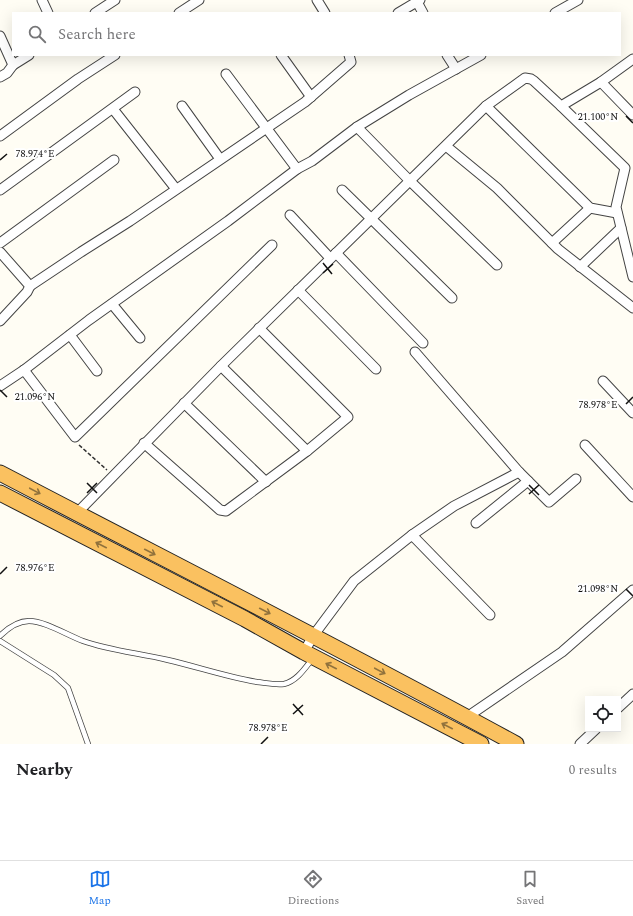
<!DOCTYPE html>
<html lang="en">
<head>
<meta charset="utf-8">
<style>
	:root { --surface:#fff; --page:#f6f6f6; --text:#202124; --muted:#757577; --line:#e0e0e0; --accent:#1a73e8 }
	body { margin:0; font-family:Spectral,serif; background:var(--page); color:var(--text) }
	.controls { position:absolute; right:12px; bottom:12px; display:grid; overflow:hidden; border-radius:0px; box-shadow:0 4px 16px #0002 }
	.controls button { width:36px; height:36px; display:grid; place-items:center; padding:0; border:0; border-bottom:1px solid var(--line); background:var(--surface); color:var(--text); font:20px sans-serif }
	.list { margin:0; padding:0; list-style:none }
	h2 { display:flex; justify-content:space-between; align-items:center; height:52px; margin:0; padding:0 16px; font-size:17px }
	h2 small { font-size:13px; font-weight:400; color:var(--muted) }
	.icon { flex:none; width:22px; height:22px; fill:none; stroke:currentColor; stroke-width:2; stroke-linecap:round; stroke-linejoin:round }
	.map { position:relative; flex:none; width:633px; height:744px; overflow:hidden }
	.search { position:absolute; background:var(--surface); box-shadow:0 4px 16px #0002; left:12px; right:12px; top:12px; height:44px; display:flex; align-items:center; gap:10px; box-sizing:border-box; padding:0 14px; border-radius:0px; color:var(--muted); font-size:15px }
	.sheet { height:116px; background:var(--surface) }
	nav { display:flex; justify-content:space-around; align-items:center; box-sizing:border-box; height:56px; border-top:1px solid var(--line); background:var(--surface); font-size:11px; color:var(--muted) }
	nav a { display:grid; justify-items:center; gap:2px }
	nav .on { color:var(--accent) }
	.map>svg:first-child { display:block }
</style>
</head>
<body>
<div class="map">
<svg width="633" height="744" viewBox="0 0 633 744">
	<rect width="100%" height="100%" fill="#fffdf4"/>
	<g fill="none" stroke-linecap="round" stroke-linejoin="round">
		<!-- service casing -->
		<g stroke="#444" stroke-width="6">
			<g id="service">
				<path d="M0,636C8,628 17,621 29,621C45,621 67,635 83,641C111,651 140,653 168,660C198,667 227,677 257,682C266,683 275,685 284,684C297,681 305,668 313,658"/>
				<polyline points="0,641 54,675 68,688 88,744"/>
			</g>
		</g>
		<!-- minor casing -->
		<g stroke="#444" stroke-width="11">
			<g id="minor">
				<polyline points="42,0 48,13"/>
				<polyline points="317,0 325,13"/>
				<polyline points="416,0 423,13"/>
				<polyline points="95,13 115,0"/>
				<polyline points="179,13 199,0"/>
				<polyline points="398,13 420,0"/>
				<polyline points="555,13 578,0"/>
				<polyline points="0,36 13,65 29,55"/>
				<polyline points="281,55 311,97"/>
				<polyline points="447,55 456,69"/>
				<polyline points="226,74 297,169"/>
				<polyline points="0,77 7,73 13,65"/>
				<polyline points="601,82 633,115"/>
				<polyline points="182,106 220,159"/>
				<polyline points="486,106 590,208 617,213"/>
				<polyline points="561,106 625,168 616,207 633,277"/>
				<polyline points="113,109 176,189"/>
				<polyline points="357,127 410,181 497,265"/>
				<polyline points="0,136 78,79 115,55"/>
				<polyline points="446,146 497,188 558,249 633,308"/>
				<polyline points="0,190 135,92"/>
				<polyline points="342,190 452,298"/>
				<polyline points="290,215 330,258"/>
				<polyline points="0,243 114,160"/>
				<polyline points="552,243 590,208"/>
				<polyline points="0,252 30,286 27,292 0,321"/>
				<polyline points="336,253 423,343"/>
				<polyline points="580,267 621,228"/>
				<polyline points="30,286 81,252 130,221 305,102 351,62 349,55"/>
				<polyline points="298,290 376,369"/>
				<polyline points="112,304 140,338"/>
				<polyline points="70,335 97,371"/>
				<polyline points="221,366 307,451"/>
				<polyline points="24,370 75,437 272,245"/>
				<polyline points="603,381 633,413"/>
				<polyline points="0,386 24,370 89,320 228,221 297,169 312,161 357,127 409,95 481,55"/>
				<polyline points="184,403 266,482"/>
				<polyline points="144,443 220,510 226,511 307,451 348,417 259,328"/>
				<polyline points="585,445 633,497"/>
				<polyline points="519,472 549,502 576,479"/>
				<polyline points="76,514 221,366 486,106 525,78 531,79 534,81 561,106 601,82 633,59"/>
				<polyline points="476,523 528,481"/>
				<polyline points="412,535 454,506 519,472 415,352"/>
				<polyline points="304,652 313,636 354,581 412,535 490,615"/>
				<polyline points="618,708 633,694"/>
				<polyline points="467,717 562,652 633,590"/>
				<polyline points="580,744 596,729"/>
			</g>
		</g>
		<!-- trunk casing -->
		<g stroke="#222" stroke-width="17">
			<g id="trunk">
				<path d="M0,473C172,563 346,651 516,744"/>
				<polyline points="0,493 245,619 304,652 481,744"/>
			</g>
		</g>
		<!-- path -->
		<polyline stroke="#333" stroke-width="1.5" stroke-dasharray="4 2" stroke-linecap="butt" points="79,445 107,470"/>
		<!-- service -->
		<use href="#service" stroke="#fff" stroke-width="4.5"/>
		<!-- minor -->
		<use href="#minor" stroke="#fff" stroke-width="9"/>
		<!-- trunk -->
		<use href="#trunk" stroke="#fac160" stroke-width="15"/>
	</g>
	<!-- one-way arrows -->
	<defs><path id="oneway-shaft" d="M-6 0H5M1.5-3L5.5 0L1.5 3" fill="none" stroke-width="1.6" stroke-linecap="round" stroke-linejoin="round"/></defs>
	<g stroke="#91723c">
		<use href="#oneway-shaft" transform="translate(35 491) rotate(28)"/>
		<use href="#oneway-shaft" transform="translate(101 545) rotate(-153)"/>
		<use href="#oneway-shaft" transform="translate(150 552) rotate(27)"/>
		<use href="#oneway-shaft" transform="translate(217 604) rotate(-153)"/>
		<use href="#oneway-shaft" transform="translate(265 611) rotate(27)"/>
		<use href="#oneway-shaft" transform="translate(331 666) rotate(-153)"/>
		<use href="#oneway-shaft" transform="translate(380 671) rotate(28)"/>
		<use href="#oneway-shaft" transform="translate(447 726) rotate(-153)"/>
	</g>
	<!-- ticks -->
	<path fill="none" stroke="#111" stroke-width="1.5" d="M626,116L633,123M0,160L7,154M323,263L332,274M323,273L333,264M0,390L7,397M626,404L633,397M87,483L97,493M529,485L539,495M87,493L97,483M529,494L539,485M0,574L7,567M626,589L633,596M293,704L303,715M293,714L303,705M261,744L268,737"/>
	<g font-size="10" text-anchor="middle" fill="#111" stroke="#fff" stroke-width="4" stroke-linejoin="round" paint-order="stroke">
		<text x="598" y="120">21.100°N</text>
		<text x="35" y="157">78.974°E</text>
		<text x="35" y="400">21.096°N</text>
		<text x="598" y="408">78.978°E</text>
		<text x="35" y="571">78.976°E</text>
		<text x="598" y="592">21.098°N</text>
		<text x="268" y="731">78.978°E</text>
	</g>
</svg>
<div class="controls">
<button><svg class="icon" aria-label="locate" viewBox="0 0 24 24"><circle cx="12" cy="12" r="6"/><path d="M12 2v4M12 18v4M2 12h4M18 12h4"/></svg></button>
</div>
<div class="search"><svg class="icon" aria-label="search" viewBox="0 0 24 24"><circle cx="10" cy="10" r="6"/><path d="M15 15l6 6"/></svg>Search here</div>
</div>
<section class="sheet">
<h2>Nearby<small>0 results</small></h2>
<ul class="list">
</ul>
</section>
<nav>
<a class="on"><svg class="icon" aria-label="map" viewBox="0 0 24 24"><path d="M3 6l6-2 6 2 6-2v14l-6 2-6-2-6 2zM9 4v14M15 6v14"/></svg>Map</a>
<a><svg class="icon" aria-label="directions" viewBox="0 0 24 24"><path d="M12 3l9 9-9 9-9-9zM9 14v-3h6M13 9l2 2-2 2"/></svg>Directions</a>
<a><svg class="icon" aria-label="saved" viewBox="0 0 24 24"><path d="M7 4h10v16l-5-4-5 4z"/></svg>Saved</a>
</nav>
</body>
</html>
